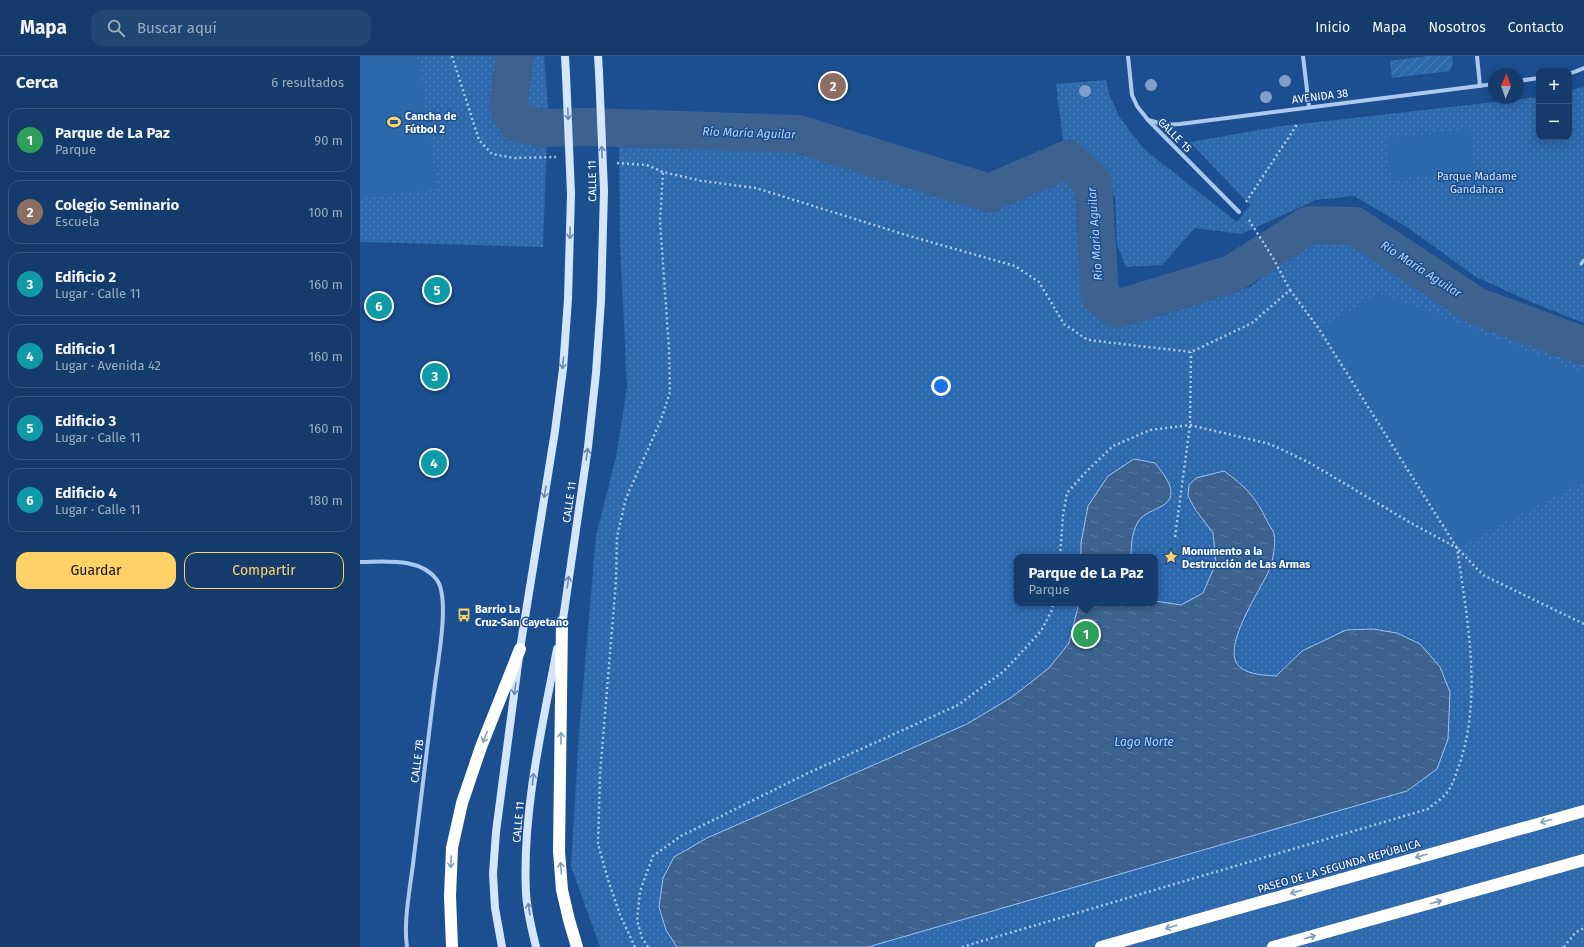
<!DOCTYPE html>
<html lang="es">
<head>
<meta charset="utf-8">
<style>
	:root { --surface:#143b6b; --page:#214673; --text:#f1f3f6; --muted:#9dadc1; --line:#33557e; --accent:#ffd166 }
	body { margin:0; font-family:"Fira Sans",sans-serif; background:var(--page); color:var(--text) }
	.controls { position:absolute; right:12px; top:12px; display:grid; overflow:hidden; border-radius:8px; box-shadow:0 2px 10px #0003 }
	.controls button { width:36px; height:36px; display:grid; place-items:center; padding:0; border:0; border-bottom:1px solid var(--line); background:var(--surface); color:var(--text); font:20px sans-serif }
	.compass { position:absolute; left:1128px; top:12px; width:36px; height:36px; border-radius:50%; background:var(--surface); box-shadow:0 2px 10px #0003; rotate:2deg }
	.you { position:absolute; left:581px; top:330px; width:14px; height:14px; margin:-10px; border:3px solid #fff; border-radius:50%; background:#1a73e8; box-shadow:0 0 0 6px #1a73e833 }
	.badge { display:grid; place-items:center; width:26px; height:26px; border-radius:50%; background:var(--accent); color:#fff; font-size:13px; font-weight:700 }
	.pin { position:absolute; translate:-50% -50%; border:2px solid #fff; box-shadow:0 1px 4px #0006 }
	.popup { position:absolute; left:654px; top:498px; width:144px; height:52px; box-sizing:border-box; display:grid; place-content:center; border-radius:8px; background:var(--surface); filter:drop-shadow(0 1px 3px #0005); font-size:13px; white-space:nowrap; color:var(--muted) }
	.popup b { font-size:15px; color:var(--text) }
	.popup::after { content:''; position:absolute; left:50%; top:100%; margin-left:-8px; border:8px solid transparent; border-top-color:var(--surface) }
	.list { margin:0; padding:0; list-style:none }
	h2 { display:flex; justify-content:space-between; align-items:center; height:52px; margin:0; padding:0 16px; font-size:17px }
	h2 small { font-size:13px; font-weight:400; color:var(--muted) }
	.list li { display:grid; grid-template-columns:26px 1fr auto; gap:12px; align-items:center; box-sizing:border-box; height:64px; margin:0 8px 8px; padding:0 8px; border:1px solid var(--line); border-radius:12px }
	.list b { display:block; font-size:15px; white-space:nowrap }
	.list p { margin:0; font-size:13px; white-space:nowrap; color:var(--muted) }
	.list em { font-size:13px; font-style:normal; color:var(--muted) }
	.actions { display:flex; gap:8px; padding:12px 16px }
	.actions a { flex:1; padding:9px 0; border:1px solid var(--accent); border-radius:12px; text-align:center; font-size:14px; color:var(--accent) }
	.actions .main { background:var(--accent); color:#111 }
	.icon { flex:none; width:22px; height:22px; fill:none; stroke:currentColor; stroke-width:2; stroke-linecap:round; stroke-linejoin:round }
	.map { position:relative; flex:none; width:1224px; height:891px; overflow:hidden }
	header { display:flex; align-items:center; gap:24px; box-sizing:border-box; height:56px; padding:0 20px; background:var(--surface); border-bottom:1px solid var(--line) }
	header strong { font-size:19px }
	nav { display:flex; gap:22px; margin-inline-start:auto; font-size:14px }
	.search { width:280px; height:36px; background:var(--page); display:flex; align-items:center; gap:10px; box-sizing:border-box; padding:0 14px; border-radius:12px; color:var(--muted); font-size:15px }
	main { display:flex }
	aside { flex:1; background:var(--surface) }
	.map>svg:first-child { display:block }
</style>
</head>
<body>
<header>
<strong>Mapa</strong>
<div class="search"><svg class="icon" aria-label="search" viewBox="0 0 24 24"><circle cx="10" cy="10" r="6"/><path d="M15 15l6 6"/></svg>Buscar aquí</div>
<nav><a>Inicio</a><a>Mapa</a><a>Nosotros</a><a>Contacto</a></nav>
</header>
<main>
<aside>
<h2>Cerca<small>6 resultados</small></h2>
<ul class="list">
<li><span class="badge" style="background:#2e9e5b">1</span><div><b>Parque de La Paz</b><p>Parque</p></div><em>90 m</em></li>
<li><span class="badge" style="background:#8d6e63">2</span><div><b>Colegio Seminario</b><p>Escuela</p></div><em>100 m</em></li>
<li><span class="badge" style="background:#0f9aa8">3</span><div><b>Edificio 2</b><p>Lugar · Calle 11</p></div><em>160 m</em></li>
<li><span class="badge" style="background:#0f9aa8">4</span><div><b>Edificio 1</b><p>Lugar · Avenida 42</p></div><em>160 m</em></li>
<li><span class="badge" style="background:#0f9aa8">5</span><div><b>Edificio 3</b><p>Lugar · Calle 11</p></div><em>160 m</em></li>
<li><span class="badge" style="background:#0f9aa8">6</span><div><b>Edificio 4</b><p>Lugar · Calle 11</p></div><em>180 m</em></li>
</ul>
<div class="actions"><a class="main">Guardar</a><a>Compartir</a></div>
</aside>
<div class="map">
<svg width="1224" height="891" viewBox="0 0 1224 891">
	<defs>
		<pattern id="grass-dots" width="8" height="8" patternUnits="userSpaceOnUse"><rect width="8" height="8" fill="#2e69ad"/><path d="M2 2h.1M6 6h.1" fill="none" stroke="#4d80b9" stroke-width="1.8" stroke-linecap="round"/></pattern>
		<pattern id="garden-furrows" width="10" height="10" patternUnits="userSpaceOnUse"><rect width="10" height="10" fill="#2e69ad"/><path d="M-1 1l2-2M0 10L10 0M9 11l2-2" fill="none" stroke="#4d80b9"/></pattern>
		<pattern id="water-ripples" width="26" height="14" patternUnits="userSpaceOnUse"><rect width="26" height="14" fill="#3c6290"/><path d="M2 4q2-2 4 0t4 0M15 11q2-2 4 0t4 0" fill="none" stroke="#597aa1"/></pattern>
	</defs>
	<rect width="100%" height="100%" fill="#1b4f8f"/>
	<!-- grass -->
	<g fill="url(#grass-dots)" fill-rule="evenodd">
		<polygon points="0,0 184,0 188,52 183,191 0,186"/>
		<polygon points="746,24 749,38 760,62 785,94 877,166 890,149 830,86 922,70 1179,41 1179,81 1209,81 1209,34 1224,31 1224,267 1169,245 1116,221 1047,171 994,140 956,144 881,178 835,172 802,209 766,211 757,188 755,142 741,109 703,85 696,28"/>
		<path d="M259,88L436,96L618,147L647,145L703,121L719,136L731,242L747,269L890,231L949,185L985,182L997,193L1120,270L1224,307V891H240L211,810L219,677L236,480L256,401L267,331L260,187ZM657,501H795V547H657Z"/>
	</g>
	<!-- garden -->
	<polygon fill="url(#garden-furrows)" points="1066,0 1092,0 1093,7 1090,15 1032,22 1030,5"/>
	<!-- pitch -->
	<g fill="#2e69ad">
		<polygon points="0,0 58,0 77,132 0,142"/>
		<polygon points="1110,73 1115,114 1031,124 1026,83"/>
		<polygon points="1020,237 1224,317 1224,425 1097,492 959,273"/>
	</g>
	<!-- water -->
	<g fill="url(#water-ripples)" stroke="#9cc4f0">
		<path d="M774,403L795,407C803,417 820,437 805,448C798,453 787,456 781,462C772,472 771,489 771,501H721V487L728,450L748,420Z"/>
		<path d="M864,415C885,430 896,441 907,465C909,469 913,474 914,478C916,488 913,503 910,512C903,531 857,595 881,612C891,619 904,619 916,620L942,595L986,574L1013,573L1037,577L1060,588L1080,611L1090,636L1088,683L1077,713L1047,735L508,891H317L306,874L299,851L303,822L314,801L347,782L607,668L652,641L689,612L709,587L719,547H795V545L821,549L843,537L856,507L853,477L835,453L828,440L829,429L836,422Z"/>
	</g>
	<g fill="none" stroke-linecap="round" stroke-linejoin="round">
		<!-- river -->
		<polyline stroke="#3c6290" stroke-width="38" points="155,0 148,50 157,67 182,72 229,71 438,78 629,137 708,103 733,127 740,240 757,253 872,218 949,169 995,170 1116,250 1224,290"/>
		<!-- path -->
		<g stroke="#a9c9ee" stroke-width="2.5" stroke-dasharray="2 3" stroke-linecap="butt">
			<polyline points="92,0 119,84 132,98 154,102 196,101"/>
			<polyline points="257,107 287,109 303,116 342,125 396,132 546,179 655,210 679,226 704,268 728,284 831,296 892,267 930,234 913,202 889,164"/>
			<polyline points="886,146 938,67"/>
			<polyline points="930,234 959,273 1097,492 1123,519 1224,568"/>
			<polyline points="815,481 830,369 831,296"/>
			<polyline points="275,891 261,861 249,827 238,788 240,718 256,525 257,481 266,442 301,364 310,336 309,293 300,165 303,116"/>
			<polyline points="288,891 282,882 277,864 280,835 293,800 321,780 446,718 598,649 644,615 681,575 692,554 693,547"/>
			<path d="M602,891L1068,753C1075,747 1086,740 1090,732C1093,727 1095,721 1097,715C1124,645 1107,563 1097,492L1051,467L950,407L910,388L830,369L790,374L753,390L726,416L707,437L703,459L700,501"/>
			<polyline points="1204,891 1215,877 1224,872"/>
		</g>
		<!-- lane -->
		<polyline stroke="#a9c9ee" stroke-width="3" points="1221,208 1224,204"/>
		<!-- street -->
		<g stroke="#a9c9ee" stroke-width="4">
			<polyline points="768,0 772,39 777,50 788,64 879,156"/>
			<polyline points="943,0 949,51"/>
			<polyline points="1117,0 1120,30"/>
			<polyline points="1209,18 1224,12"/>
			<polyline points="1158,25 1179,22"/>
			<polyline points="788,64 806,69 820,68 1134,28"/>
			<path d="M0,506C25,506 60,501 77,524C90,542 78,605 75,628C68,686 61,743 54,800C51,828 43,864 47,891"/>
		</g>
		<!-- secondary -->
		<g stroke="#d6e6fa" stroke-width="8">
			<polyline points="205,0 206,19"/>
			<polyline points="238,0 239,16"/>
			<polyline points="202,570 228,391 236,317 241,245 244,135"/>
			<polyline points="142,891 135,852 133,818 136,776 160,593 195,375 203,313 208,243 211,138"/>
			<path d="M176,891C172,874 167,855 166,837C162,757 182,672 197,593"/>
		</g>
		<!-- highway -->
		<g stroke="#fff" stroke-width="12">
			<polyline points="202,566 199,795 202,834 209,864 217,891"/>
			<polyline points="92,891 90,840 92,792 102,747 121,691 160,593"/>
			<polyline points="741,891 1224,755"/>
			<polyline points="913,891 1224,804"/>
		</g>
		<!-- secondary-bridge -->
		<g stroke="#d6e6fa" stroke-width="8">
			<polyline points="239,16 244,135"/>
			<polyline points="206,19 211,138"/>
		</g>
	</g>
	<!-- trees -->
	<g fill="#7ea0ca">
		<circle cx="925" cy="25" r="6"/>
		<circle cx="791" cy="29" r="6"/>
		<circle cx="725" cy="35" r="6"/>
		<circle cx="906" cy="41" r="6"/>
	</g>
	<!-- one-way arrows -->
	<defs><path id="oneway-shaft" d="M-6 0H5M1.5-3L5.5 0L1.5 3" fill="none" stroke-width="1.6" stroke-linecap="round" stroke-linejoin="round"/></defs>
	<g stroke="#668bba">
		<use href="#oneway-shaft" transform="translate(208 58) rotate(88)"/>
		<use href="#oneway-shaft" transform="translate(242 96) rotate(-92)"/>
		<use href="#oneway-shaft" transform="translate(210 177) rotate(91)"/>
		<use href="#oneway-shaft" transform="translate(203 307) rotate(95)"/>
		<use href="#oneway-shaft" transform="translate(227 398) rotate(-82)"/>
		<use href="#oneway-shaft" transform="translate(185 436) rotate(99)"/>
		<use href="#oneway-shaft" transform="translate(208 526) rotate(-82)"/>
		<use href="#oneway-shaft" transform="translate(155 633) rotate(98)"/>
		<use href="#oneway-shaft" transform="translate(173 723) rotate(-84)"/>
		<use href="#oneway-shaft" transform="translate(169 853) rotate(-99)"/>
	</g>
	<g stroke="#829ec1">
		<use href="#oneway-shaft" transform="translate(125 681) rotate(112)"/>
		<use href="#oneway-shaft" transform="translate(201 682) rotate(-89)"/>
		<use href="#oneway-shaft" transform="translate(1186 765) rotate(165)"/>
		<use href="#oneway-shaft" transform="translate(1061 800) rotate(164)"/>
		<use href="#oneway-shaft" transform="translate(91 806) rotate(92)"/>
		<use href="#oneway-shaft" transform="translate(201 812) rotate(-94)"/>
		<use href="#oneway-shaft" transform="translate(936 836) rotate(164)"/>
		<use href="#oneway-shaft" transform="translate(1076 846) rotate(-16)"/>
		<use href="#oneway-shaft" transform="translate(811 871) rotate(164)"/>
		<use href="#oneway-shaft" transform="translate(950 881) rotate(-16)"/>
	</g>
	<!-- icons -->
	<defs>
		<g id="stadium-bare" transform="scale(1.08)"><path d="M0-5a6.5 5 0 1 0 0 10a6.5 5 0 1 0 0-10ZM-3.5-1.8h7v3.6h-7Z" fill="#ffd166" stroke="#1b4f8f" stroke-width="2.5" paint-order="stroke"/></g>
		<g id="sight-bare" transform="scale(1.08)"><path d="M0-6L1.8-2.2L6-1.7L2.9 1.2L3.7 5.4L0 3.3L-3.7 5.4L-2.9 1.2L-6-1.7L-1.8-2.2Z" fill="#ffd166" stroke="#1b4f8f" stroke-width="2.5" paint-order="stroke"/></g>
		<g id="bus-bare" transform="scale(1.08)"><path d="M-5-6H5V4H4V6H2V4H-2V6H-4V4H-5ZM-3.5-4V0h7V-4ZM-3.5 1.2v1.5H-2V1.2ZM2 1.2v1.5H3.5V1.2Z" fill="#ffd166" stroke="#1b4f8f" stroke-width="2.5" paint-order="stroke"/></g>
	</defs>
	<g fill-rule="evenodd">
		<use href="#stadium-bare" x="34" y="66"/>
		<use href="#sight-bare" x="811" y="501"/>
		<use href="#bus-bare" x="104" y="559"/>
	</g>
	<g text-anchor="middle" stroke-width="3" stroke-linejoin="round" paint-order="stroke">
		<!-- street labels -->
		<g font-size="11" fill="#fff" stroke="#1b4f8f">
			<text transform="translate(960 40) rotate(-7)" y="4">AVENIDA 38</text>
			<text transform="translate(815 79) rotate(45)" y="4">CALLE 15</text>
			<text transform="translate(232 125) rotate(-91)" y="4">CALLE 11</text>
			<text transform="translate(209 446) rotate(-82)" y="4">CALLE 11</text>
			<text transform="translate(57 705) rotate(-83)" y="4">CALLE 7B</text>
			<text transform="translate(158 766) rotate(-85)" y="4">CALLE 11</text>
			<text transform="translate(979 810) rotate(-16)" y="4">PASEO DE LA SEGUNDA REPÚBLICA</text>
		</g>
		<!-- poi labels -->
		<g font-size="11" font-weight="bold" fill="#fff" stroke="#1b4f8f" text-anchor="start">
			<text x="45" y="64">Cancha de<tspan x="45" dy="13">Fútbol 2</tspan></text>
			<text x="822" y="499">Monumento a la<tspan x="822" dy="13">Destrucción de Las Armas</tspan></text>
			<text x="115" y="557">Barrio La<tspan x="115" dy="13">Cruz-San Cayetano</tspan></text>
		</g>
		<!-- park labels -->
		<g font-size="11" fill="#cfe3fa" stroke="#1b4f8f">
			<text x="1117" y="124">Parque Madame<tspan x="1117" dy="13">Gandahara</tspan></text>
		</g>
		<!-- water labels -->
		<g font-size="12" font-style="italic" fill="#b5d3f5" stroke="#1b4f8f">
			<text transform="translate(389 77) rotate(2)" y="4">Río María Aguilar</text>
			<text transform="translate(735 178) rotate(-94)" y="4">Río María Aguilar</text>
			<text transform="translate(1061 213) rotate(33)" y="4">Río María Aguilar</text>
			<text x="784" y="690">Lago Norte</text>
		</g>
	</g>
</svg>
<div class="controls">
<button>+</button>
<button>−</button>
</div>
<svg class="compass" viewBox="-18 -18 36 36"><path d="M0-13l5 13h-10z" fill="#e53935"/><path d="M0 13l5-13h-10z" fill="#9dadc1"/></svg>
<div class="you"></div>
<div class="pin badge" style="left:726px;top:578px;background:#2e9e5b">1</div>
<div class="popup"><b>Parque de La Paz</b>Parque</div>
<div class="pin badge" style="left:473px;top:30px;background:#8d6e63">2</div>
<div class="pin badge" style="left:75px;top:320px;background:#0f9aa8">3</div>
<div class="pin badge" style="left:74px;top:407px;background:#0f9aa8">4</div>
<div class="pin badge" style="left:77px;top:234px;background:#0f9aa8">5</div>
<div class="pin badge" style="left:19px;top:250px;background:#0f9aa8">6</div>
</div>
</main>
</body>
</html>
